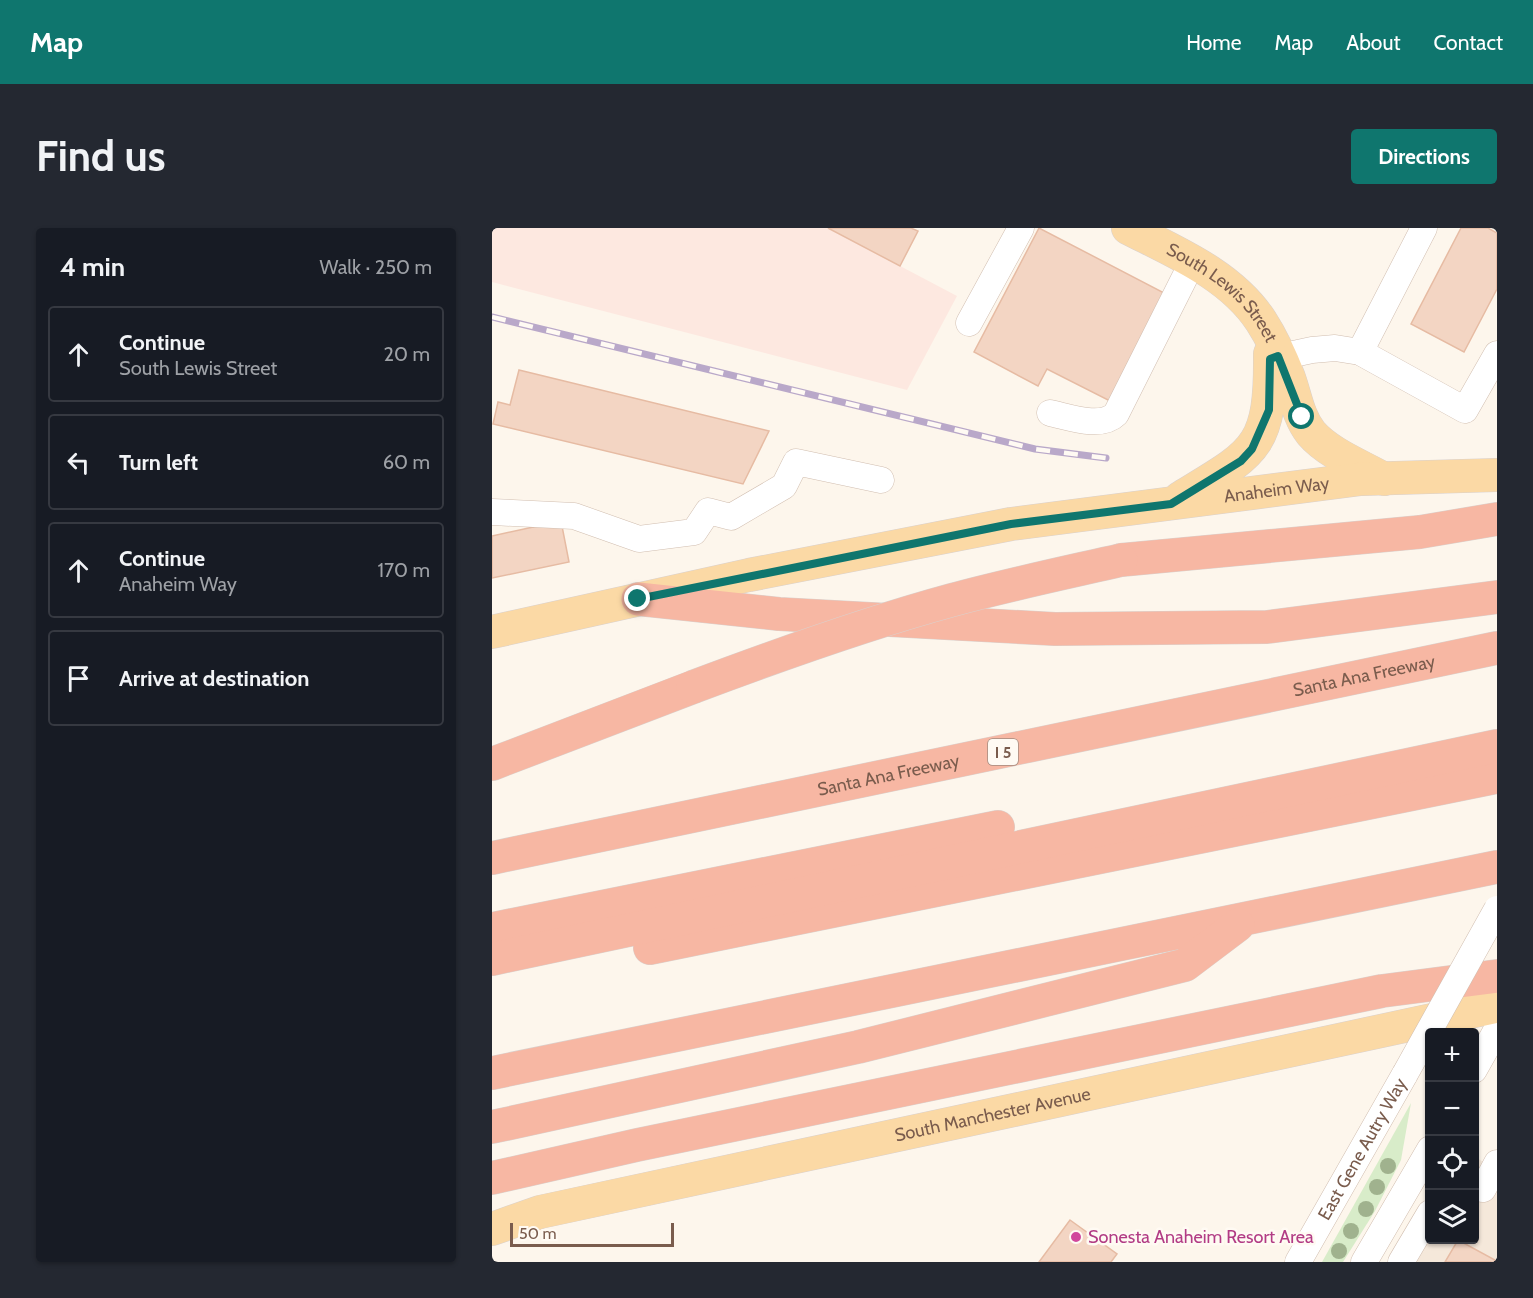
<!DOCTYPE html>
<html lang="en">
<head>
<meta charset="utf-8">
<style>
	:root { --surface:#171b24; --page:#242831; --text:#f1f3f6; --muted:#9ea1a6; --line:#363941; --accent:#0f766e }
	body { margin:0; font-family:Cabin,sans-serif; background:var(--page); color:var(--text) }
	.controls { position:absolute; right:18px; bottom:18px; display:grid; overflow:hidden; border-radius:6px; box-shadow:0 2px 4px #0004 }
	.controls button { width:54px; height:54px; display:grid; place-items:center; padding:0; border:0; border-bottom:2px solid var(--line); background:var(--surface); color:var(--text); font:30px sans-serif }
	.scale { position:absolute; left:18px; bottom:15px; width:164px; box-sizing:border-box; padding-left:6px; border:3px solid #7a5c4d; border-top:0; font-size:16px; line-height:21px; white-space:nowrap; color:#7a5c4d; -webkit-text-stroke:4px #fffaf3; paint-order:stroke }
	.stop { position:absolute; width:18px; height:18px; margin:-14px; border:4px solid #0f766e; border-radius:50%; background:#fff }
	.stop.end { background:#0f766e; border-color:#fff; box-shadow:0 2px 6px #0008 }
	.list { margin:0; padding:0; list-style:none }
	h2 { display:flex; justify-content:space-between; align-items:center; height:78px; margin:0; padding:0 24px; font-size:26px }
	h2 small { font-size:20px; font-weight:400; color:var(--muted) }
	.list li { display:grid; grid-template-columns:39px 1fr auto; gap:18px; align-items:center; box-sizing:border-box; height:96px; margin:0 12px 12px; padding:0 12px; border:2px solid var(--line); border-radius:6px }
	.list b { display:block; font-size:22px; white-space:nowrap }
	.list p { margin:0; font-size:20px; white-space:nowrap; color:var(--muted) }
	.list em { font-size:20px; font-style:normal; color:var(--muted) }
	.icon { flex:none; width:33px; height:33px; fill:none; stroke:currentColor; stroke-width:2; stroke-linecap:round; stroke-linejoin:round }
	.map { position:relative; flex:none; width:1005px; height:1034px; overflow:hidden; border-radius:6px }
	header { display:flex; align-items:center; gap:36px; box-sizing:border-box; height:84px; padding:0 30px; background:var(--accent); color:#fff }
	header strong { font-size:28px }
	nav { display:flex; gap:33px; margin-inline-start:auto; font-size:21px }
	.intro { display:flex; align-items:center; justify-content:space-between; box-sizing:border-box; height:144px; padding:0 36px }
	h1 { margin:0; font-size:42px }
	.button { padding:15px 27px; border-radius:6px; background:var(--accent); color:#fff; font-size:21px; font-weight:700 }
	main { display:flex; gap:36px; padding:0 36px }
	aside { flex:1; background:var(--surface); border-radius:6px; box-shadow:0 2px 4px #0004 }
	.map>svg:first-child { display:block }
</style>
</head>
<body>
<header>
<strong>Map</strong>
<nav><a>Home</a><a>Map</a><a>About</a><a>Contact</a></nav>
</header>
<div class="intro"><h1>Find us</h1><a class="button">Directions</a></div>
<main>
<aside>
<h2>4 min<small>Walk · 250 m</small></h2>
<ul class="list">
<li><svg class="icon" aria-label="ahead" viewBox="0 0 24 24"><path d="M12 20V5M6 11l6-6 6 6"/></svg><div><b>Continue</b><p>South Lewis Street</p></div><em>20 m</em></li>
<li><svg class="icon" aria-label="left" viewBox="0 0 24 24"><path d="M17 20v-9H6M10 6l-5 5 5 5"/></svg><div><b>Turn left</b></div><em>60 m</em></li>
<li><svg class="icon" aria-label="ahead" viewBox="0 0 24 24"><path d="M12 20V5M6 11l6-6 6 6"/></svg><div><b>Continue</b><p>Anaheim Way</p></div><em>170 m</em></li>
<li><svg class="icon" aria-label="arrive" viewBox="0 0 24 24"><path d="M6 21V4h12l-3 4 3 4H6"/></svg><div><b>Arrive at destination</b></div></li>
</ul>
</aside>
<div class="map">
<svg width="1005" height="1034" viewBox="0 0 1005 1034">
	<rect width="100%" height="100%" fill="#fdf6ec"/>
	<!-- residential -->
	<polygon fill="#f5e8da" points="983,929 1005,942 1005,1034 902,1034 937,972 938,1012 982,1012"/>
	<!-- commercial -->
	<polygon fill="#fde8e0" points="0,0 336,0 465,68 415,162 0,54"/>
	<!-- green -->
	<polygon fill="#d8ecc9" points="919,875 909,932 883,983 851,1034 830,1034"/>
	<!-- building -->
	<g fill="#f3d5c3" stroke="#e6bba3" stroke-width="1.5">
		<polygon points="336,0 419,0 426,3 408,38"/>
		<polygon points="547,0 676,67 620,174 555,141 546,158 482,124"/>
		<polygon points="969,0 996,0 1005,5 1005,61 972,124 919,96"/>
		<polygon points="27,142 277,203 251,256 1,196 6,174 18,177"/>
		<polygon points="69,293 77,334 0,350 0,308"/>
		<polygon points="578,992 625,1026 619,1034 547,1034"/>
		<polygon points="966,1012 1003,1032 1002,1034 953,1034"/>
	</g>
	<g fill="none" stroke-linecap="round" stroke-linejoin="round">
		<!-- minor casing -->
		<g stroke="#d1beb0" stroke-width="27">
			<g id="minor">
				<polyline points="477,95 529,0"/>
				<polyline points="868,124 932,0"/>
				<polyline points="778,131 820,122 843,120 868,124 973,182 1005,126"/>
				<path d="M558,185C577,189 609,201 624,186L701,33"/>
				<polyline points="0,284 82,288 147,311 202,304 216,283 239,289 292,258 304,234 389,252"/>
				<polyline points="982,842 1005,801"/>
				<polyline points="991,961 1005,935"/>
				<path id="s1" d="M806,1034L913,846"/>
				<polyline points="872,1034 938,921"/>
				<polyline points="909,1034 938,985"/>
			</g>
		</g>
		<!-- major casing -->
		<g stroke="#dad1cd" stroke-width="34">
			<g id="major">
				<path id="s2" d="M636,0C683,24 739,47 769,93C780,110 790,132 797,150C804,170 806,188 819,205C836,225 869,238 892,251"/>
				<path d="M688,270C764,224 779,220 778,126"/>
				<path id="s3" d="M0,404L257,347L519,296L869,251L1005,247"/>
				<path id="s4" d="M0,1001L48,984L1005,778"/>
			</g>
		</g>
		<!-- highway casing -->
		<g stroke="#dad1cd" stroke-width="34">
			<g id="highway">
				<polyline points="629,332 928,304 1005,291"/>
				<polyline points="146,371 287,386 563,401 775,399 1005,369"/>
				<polyline points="0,536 201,459"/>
				<path id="s5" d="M0,630L1005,420"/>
				<polyline points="0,701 506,599"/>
				<polyline points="158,720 1005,549"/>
				<polyline points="0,731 1005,518"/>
				<polyline points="0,845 1005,639"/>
				<polyline points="0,899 366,819 693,737 746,697"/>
				<polyline points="0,950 145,917 890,763 1005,748"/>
			</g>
		</g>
		<!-- minor -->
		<use href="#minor" stroke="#fff" stroke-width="26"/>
		<!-- major -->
		<use href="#major" stroke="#fbd9a5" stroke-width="33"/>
		<!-- highway -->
		<use href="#highway" stroke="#f7b7a3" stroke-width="33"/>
		<!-- rail casing -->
		<g stroke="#b9a8c9" stroke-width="7">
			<polyline id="rail" points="0,89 543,221 614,230"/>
		</g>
		<!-- rail -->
		<use href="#rail" stroke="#fffaf3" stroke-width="4.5" stroke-dasharray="14" stroke-linecap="butt"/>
		<!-- minor-bridge casing -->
		<g stroke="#d1beb0" stroke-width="27" stroke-linecap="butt">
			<polyline id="minor-bridge" points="913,846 1005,681"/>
		</g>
		<!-- highway-bridge casing -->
		<g stroke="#dad1cd" stroke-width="34" stroke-linecap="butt">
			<path id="highway-bridge" d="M201,459C286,427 372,396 460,372C515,357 572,345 629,332"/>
		</g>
		<!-- minor-bridge -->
		<use href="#minor-bridge" stroke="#fff" stroke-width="26"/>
		<!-- highway-bridge -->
		<use href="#highway-bridge" stroke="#f7b7a3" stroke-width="33"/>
	</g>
	<!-- trees -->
	<g fill="#a0b28e">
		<circle cx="896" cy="938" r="8"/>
		<circle cx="885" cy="959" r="8"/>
		<circle cx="874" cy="981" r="8"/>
		<circle cx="859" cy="1003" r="8"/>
		<circle cx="847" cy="1023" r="8"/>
	</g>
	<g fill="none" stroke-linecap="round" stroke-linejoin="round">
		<!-- route -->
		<polyline stroke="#0f766e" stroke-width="8" points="146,371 519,296 679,276 749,233 760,221 777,182 778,131 786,128 810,189"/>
	</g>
	<!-- markers -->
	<circle fill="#d1479c" stroke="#fffaf3" stroke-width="2" cx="584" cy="1009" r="6"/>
	<g text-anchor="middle" stroke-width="5" stroke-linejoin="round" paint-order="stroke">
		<!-- shield labels -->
		<rect fill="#fffaf3" stroke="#a28b7f" stroke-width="1.5" x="496" y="511" width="30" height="26" rx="4.5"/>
		<g font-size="16" font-weight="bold" fill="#7a5c4d">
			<text x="511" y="530">I 5</text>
		</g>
		<!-- street labels -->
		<g font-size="18" fill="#7a5c4d" stroke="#fffaf3">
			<text dy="6" stroke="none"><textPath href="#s2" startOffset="116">South Lewis Street</textPath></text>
			<text dy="6" stroke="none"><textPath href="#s3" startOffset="798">Anaheim Way</textPath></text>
			<text dy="6" stroke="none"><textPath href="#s5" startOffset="891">Santa Ana Freeway</textPath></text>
			<text dy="6" stroke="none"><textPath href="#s5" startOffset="405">Santa Ana Freeway</textPath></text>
			<text dy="6" stroke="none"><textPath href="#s4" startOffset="514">South Manchester Avenue</textPath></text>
			<text dy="6" stroke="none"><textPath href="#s1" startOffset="130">East Gene Autry Way</textPath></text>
		</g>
		<!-- hotel labels -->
		<g font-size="18" fill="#b23c85" stroke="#fffaf3" text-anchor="start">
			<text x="596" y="1015">Sonesta Anaheim Resort Area</text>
		</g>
	</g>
</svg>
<div class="controls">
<button>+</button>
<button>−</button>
<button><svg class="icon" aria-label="locate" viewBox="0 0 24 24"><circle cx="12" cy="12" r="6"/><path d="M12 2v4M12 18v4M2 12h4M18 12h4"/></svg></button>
<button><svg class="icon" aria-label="layers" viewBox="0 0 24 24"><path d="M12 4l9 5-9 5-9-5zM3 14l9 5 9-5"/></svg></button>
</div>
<div class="scale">50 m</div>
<div class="stop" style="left:810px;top:189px"></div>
<div class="stop end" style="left:146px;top:371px"></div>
</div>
</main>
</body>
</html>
